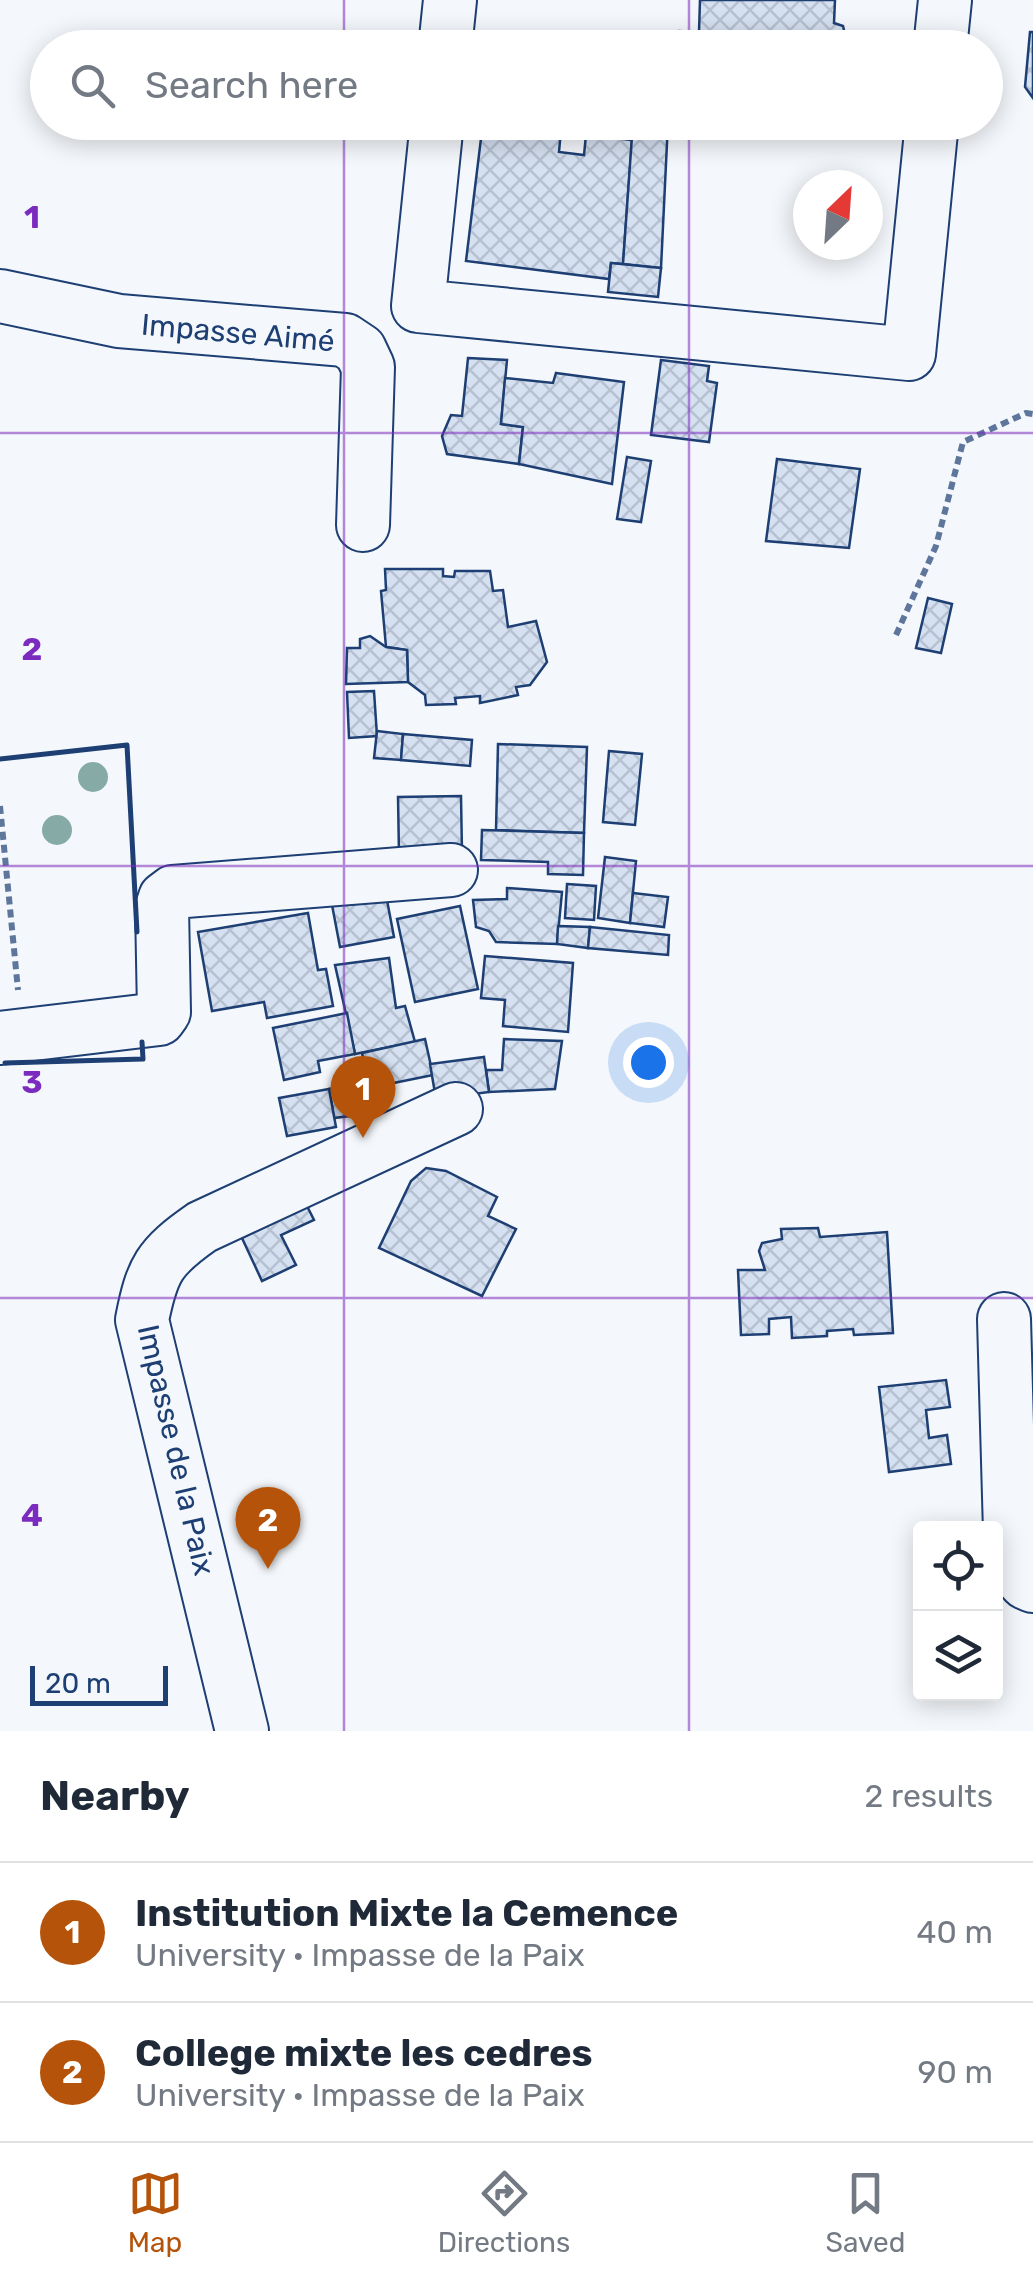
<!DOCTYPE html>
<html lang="en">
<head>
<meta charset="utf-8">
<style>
	:root { --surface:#fff; --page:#f6f6f7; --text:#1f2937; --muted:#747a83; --line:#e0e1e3; --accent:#b45309 }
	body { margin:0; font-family:Rubik,sans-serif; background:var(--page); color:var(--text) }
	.controls { position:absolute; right:30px; bottom:30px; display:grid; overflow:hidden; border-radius:10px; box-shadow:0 5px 25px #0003 }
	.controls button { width:90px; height:90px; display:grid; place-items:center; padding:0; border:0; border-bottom:2px solid var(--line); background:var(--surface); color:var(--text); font:50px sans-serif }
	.compass { position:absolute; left:793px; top:170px; width:90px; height:90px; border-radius:50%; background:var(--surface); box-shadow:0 5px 25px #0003; rotate:25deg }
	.scale { position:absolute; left:30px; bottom:25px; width:138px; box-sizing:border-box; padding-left:10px; border:5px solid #1d3f73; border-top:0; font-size:28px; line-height:35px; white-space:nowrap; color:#1d3f73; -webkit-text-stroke:8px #f4f7fb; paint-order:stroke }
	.you { position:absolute; left:648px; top:1062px; width:35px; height:35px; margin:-25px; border:8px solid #fff; border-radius:50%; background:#1a73e8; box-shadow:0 0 0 15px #1a73e833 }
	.badge { display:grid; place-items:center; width:65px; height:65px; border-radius:50%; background:var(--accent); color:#fff; font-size:32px; font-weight:700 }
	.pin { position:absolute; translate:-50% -82px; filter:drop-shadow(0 2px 5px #0008) }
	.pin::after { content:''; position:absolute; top:52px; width:35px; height:30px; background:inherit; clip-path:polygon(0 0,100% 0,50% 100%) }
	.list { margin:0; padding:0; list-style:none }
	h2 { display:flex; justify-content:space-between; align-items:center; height:130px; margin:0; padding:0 40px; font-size:42px }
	h2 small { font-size:32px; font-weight:400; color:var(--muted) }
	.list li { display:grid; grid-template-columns:65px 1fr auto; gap:30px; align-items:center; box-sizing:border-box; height:140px; padding:0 40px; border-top:2px solid var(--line) }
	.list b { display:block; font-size:38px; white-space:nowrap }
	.list p { margin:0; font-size:32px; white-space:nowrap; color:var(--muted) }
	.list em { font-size:32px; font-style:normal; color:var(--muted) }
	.icon { flex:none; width:55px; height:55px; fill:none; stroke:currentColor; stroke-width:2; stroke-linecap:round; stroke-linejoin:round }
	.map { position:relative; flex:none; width:1033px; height:1731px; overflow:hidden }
	.search { position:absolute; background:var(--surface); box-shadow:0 5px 25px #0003; left:30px; right:30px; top:30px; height:110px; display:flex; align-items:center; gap:25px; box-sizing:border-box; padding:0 35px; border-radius:55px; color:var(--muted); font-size:38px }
	.sheet { height:410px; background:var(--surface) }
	nav { display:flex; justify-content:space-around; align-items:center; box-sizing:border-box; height:140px; border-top:2px solid var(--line); background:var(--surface); font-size:28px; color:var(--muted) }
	nav a { display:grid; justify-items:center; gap:5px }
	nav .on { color:var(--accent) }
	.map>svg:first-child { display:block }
</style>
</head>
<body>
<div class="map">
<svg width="1033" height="1731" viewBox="0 0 1033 1731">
	<defs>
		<pattern id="building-cross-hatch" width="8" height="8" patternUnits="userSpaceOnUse" patternTransform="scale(2.5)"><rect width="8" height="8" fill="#d5e0f0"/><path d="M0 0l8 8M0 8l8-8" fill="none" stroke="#b6c1d1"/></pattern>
	</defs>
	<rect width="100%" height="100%" fill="#f4f7fb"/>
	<!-- building -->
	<g fill="url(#building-cross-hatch)" stroke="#1d3f73" stroke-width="2.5">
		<polygon points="700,0 835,0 834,23 843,26 848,48 676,48 679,31 699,32"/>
		<polygon points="1030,32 1033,32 1033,98 1025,87"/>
		<polygon points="483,122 561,130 559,152 584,155 586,135 632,140 623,264 611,263 609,279 466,261"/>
		<polygon points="633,122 668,122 661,268 623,264"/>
		<polygon points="611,263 661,268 658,297 608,292"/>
		<polygon points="468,358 507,360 501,424 523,427 519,464 447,454 442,436 451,415 462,416"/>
		<polygon points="661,360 709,366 707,381 717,383 709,442 651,435"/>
		<polygon points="556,373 624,382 612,484 519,464 523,427 501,424 505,378 553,383"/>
		<polygon points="627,457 651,461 641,522 617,519"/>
		<polygon points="777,459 860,469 849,548 766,541"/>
		<polygon points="385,569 443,569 443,576 454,577 455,571 490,571 493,591 503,590 508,627 536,621 547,662 530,685 516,687 518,695 480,703 480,696 455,698 456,704 426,705 425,695 408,682 407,650 386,647 381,591 386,590"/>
		<polygon points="928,598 952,604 941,653 916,648"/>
		<polygon points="370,636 386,647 407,650 408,682 346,684 347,648 360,648 360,639"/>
		<polygon points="374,691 377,736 349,738 347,692"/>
		<polygon points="377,731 403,734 401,760 374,758"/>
		<polygon points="403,734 472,740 470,766 401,760"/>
		<polygon points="498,744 587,747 584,833 496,830"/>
		<polygon points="609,751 642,754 635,825 603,822"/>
		<polygon points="461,796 462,853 399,854 398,797"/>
		<polygon points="482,830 584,833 583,875 548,874 548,862 481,860"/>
		<polygon points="605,857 636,861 630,923 598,918"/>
		<polygon points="567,884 596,886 594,920 565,918"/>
		<polygon points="507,888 562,892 557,944 496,942 489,931 476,927 473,900 507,899"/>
		<polygon points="633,893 668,897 664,927 630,923"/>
		<polygon points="386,895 394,937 340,947 332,905"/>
		<polygon points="460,906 478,989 415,1002 397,919"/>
		<polygon points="308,913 318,970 326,969 333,1006 267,1018 264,1002 212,1011 198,932"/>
		<polygon points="558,926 590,927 588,948 557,944"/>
		<polygon points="590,927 669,935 668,955 588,948"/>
		<polygon points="485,956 573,963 568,1032 503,1026 505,1000 481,998"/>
		<polygon points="389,958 396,1008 405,1006 415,1042 355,1054 335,965"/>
		<polygon points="347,1013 355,1054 318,1061 320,1072 284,1080 273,1028"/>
		<polygon points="425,1039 433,1075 369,1088 362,1053"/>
		<polygon points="504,1039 562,1041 555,1089 489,1092 486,1070 502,1070"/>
		<polygon points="484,1057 489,1092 436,1099 430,1064"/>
		<polygon points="368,1081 373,1113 334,1118 329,1089"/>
		<polygon points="329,1089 336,1127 287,1136 279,1098"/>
		<polygon points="426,1168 446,1171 497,1197 488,1216 516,1229 482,1296 379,1248 411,1181"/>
		<polygon points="307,1206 314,1220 281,1235 296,1265 262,1281 242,1238"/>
		<polygon points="818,1228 820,1237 887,1232 893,1333 854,1335 853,1329 827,1331 827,1336 792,1338 791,1317 769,1319 769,1334 741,1335 738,1270 765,1270 759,1251 762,1243 782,1239 781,1229"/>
		<polygon points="946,1380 950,1407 926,1410 929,1438 947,1435 951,1464 889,1472 879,1387"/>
	</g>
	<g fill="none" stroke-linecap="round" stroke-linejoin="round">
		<!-- minor casing -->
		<g stroke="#1d3f73" stroke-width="56">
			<g id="minor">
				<polyline points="445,48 450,0"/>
				<polyline points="940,48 945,0"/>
				<polyline points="437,122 418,306 909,354 932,122"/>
				<polyline points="0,296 119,321 345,340 360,350 368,367 363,525"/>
				<polyline points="0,1038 159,1019 164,1012 162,907 165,898 173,892 451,870"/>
				<polyline points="1004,1319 1011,1567 1026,1583 1033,1586"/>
				<path d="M242,1731L142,1320C152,1269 159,1257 202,1227L456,1109"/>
			</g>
		</g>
		<!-- path -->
		<g stroke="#5e769c" stroke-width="6" stroke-dasharray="8 5" stroke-linecap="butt">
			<polyline points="896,635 936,546 963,442 1026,413 1033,414"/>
			<polyline points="0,806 18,990"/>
		</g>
		<!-- minor -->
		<use href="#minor" stroke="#f4f7fb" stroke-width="52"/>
		<!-- wall -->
		<g stroke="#1d3f73" stroke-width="5">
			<polyline points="0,759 127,745 137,932"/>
			<polyline points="5,1063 143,1059 142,1042"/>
		</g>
	</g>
	<!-- trees -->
	<g fill="#86aba6">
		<circle cx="93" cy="777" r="15"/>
		<circle cx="57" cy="830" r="15"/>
	</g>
	<!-- grid -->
	<path fill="none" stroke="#7b2cbf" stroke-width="2.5" stroke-opacity="0.55" d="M344,0V48M689,0V48M344,122V1731M689,122V1731M0,433H1033M0,866H1033M0,1298H1033"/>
	<g text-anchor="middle" stroke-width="8" stroke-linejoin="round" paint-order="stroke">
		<!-- street labels -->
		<g font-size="30" fill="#1d3f73" stroke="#f4f7fb">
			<text transform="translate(238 333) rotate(5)" y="10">Impasse Aimé</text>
			<text transform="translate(176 1450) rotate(77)" y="10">Impasse de la Paix</text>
		</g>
	</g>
	<g font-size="32" text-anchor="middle" font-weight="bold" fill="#7b2cbf" stroke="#f4f7fb" stroke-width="8" stroke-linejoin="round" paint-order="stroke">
		<text x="32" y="228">1</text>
		<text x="32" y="660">2</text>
		<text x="32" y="1093">3</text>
		<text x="32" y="1526">4</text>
	</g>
</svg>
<div class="controls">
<button><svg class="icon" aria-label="locate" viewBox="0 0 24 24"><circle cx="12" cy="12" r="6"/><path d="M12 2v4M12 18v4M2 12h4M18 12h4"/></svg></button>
<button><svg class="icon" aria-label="layers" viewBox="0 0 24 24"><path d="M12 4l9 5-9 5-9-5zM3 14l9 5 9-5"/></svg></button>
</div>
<svg class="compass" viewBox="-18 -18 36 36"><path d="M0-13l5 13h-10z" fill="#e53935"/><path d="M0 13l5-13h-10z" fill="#747a83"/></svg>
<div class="scale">20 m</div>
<div class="you"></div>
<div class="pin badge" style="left:363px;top:1138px">1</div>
<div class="pin badge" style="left:268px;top:1569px">2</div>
<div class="search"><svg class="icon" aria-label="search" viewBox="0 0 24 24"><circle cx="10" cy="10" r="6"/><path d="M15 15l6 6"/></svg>Search here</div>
</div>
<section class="sheet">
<h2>Nearby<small>2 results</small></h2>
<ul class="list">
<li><span class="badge">1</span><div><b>Institution Mixte la Cemence</b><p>University · Impasse de la Paix</p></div><em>40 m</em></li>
<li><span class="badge">2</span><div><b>College mixte les cedres</b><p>University · Impasse de la Paix</p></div><em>90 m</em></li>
</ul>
</section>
<nav>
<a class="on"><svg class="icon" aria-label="map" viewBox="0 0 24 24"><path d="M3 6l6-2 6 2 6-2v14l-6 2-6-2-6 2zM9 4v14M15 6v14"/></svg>Map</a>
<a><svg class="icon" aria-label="directions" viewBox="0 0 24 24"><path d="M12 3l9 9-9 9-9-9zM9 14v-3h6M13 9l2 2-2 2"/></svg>Directions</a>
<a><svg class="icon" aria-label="saved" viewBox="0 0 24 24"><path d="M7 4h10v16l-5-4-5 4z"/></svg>Saved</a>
</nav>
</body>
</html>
